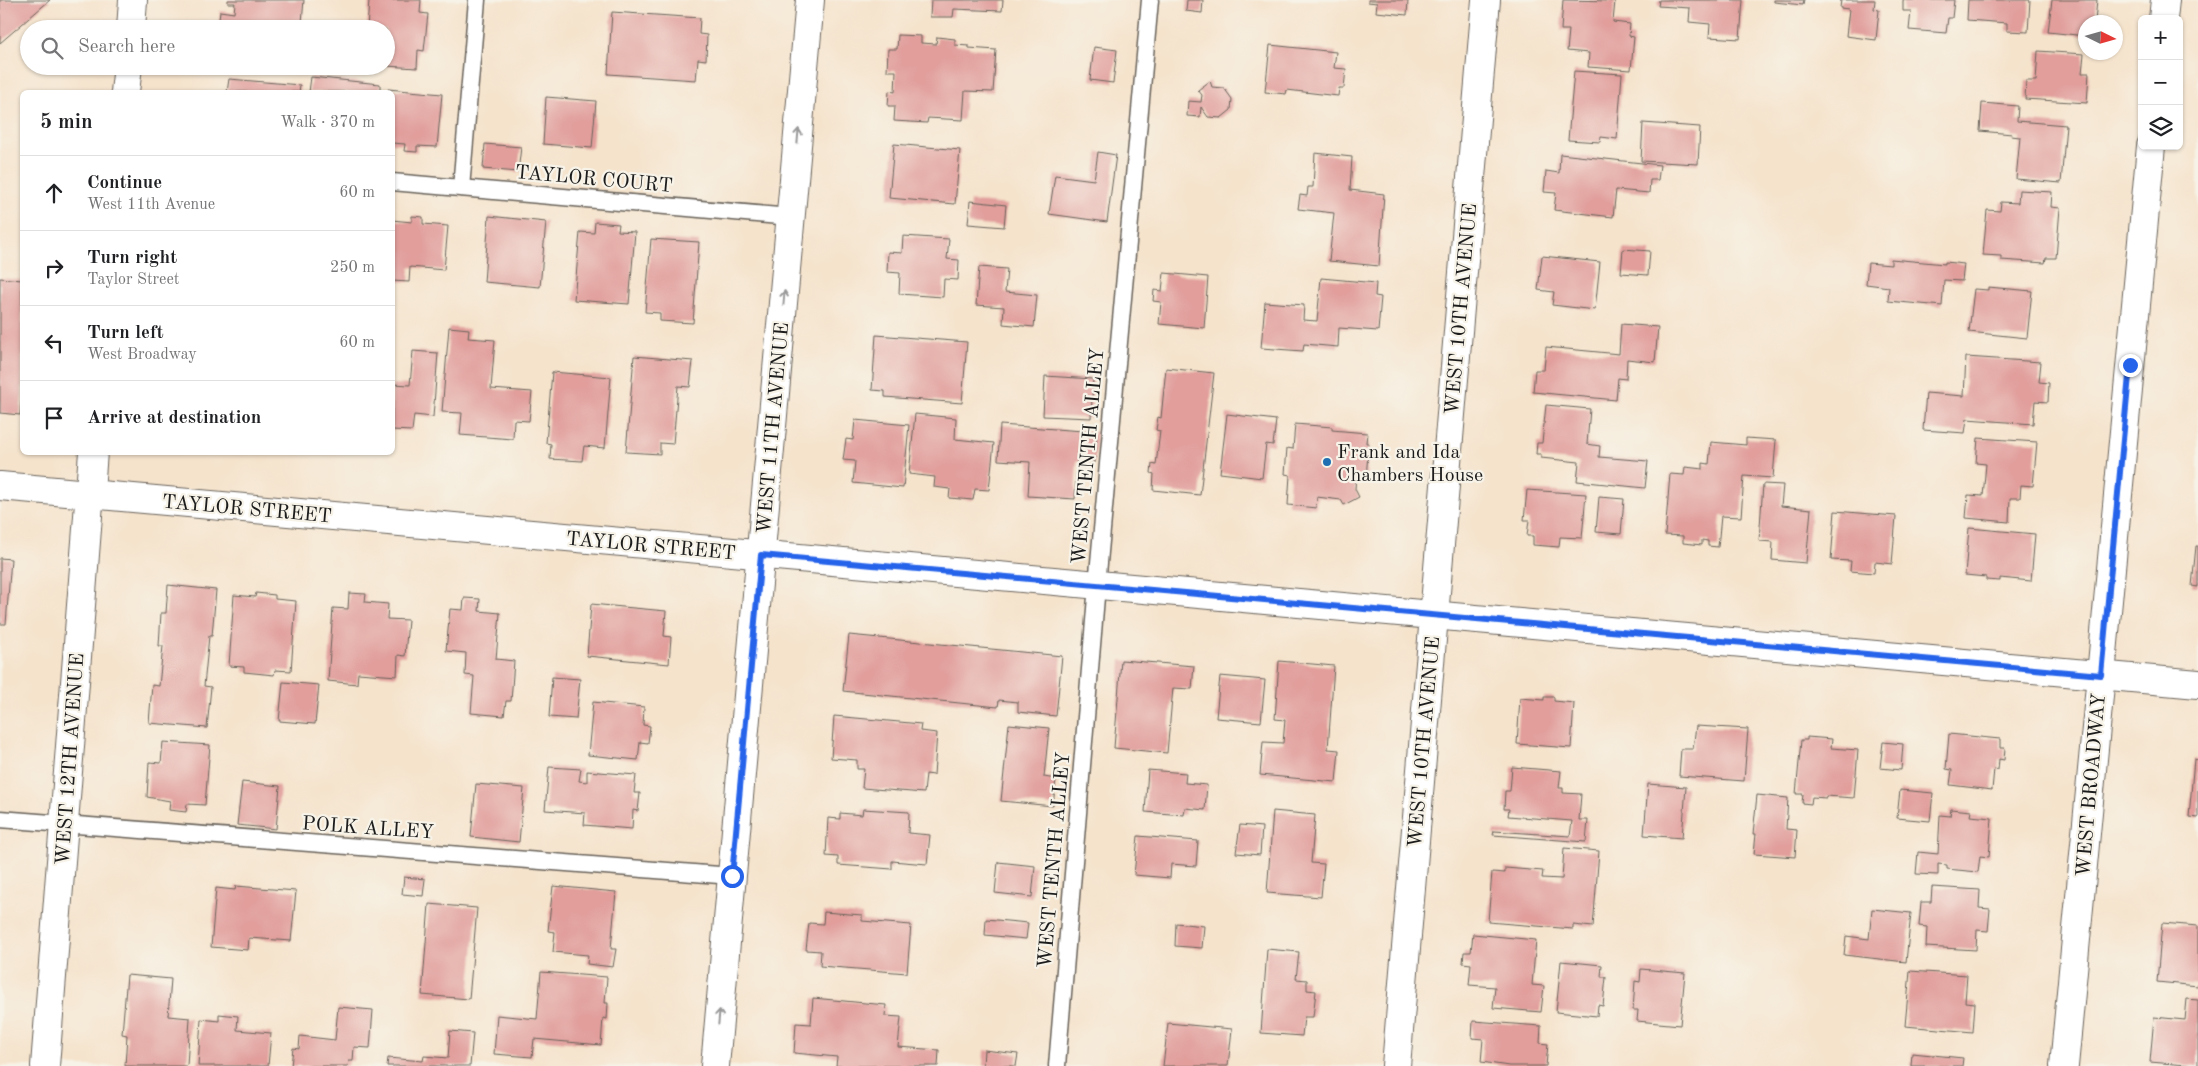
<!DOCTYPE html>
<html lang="en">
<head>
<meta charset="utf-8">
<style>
	:root { --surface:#fff; --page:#f2f2f2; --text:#202124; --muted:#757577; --line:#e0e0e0 }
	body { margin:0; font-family:"Old Standard TT",serif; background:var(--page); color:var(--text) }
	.controls { position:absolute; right:15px; top:15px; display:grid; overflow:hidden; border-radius:8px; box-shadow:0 1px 4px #0004 }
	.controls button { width:45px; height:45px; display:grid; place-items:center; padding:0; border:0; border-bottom:1px solid var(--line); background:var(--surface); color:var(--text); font:25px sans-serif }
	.compass { position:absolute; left:2078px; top:15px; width:45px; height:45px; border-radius:50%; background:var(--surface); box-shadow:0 1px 4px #0004; rotate:95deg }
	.stop { position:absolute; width:15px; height:15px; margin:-11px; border:4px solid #2563eb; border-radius:50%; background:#fff }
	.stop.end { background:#2563eb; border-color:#fff; box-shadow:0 1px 5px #0008 }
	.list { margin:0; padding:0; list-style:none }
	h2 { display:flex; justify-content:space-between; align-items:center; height:65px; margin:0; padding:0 20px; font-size:21px }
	h2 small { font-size:16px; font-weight:400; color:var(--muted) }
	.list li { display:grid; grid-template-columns:32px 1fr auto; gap:15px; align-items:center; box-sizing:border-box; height:75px; padding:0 20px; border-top:1px solid var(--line) }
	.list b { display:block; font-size:19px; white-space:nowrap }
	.list p { margin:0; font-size:16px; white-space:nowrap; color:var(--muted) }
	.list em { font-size:16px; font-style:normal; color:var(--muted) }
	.icon { flex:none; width:28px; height:28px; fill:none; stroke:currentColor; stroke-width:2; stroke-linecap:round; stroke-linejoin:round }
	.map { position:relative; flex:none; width:2198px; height:1066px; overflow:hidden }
	.search { position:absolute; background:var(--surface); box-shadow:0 1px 4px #0004; left:20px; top:20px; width:375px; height:55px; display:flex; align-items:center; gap:12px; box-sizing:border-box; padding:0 18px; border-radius:28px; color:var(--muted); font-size:19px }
	.panel { position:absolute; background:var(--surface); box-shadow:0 1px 4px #0004; left:20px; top:90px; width:375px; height:365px; border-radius:8px }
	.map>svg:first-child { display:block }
</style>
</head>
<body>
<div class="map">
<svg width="2198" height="1066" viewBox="0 0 2198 1066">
	<rect width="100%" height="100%" fill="#f7f3e8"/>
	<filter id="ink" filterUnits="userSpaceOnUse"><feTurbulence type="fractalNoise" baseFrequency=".02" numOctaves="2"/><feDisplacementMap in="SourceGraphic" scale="10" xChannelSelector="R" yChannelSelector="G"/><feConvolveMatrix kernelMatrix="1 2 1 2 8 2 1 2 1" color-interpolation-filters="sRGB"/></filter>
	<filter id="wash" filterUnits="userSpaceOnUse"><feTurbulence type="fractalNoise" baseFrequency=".0096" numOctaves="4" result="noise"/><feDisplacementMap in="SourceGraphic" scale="20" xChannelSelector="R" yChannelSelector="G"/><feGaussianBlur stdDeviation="1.12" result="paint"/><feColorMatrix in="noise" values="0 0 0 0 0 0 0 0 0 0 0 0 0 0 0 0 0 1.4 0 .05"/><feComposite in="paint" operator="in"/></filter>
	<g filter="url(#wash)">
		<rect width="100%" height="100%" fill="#f5e3cc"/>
		<g id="blocks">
			<!-- building -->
			<g fill="#e19e9b">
				<polygon points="0,0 50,0 0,43"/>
				<polygon points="228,0 304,0 302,22 295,21 295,29 218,29 220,11 234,13 235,3 228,3"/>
				<polygon points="369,0 421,0 420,13 428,14 424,51 418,50 417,68 386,66 386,29 367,29"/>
				<polygon points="931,0 1003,0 1002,11 954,9 953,17 930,17"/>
				<polygon points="1187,0 1203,0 1202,13 1186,11"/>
				<polygon points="1368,0 1408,0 1407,15 1376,12 1377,3 1368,2"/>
				<polygon points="1563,0 1615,1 1613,22 1630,24 1629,36 1634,37 1631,70 1588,67 1589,53 1567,51 1569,30 1561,30"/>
				<polygon points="1659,0 1743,0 1740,39 1709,37 1710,24 1689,22 1690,8 1658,6"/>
				<polygon points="1774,0 1804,0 1803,5 1774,2"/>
				<polygon points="1841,0 1875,0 1874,9 1879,10 1876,40 1846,36 1849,9 1840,8"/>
				<polygon points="1903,0 1954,0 1952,18 1948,18 1946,33 1909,30 1911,11 1903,11"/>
				<polygon points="1968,0 2030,0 2028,32 2007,31 2007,23 1967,20"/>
				<polygon points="2052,0 2097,0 2095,22 2086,22 2086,36 2048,32"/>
				<polygon points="612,12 700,18 699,34 707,35 706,60 698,59 696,80 608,74"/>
				<polygon points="898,35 921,36 921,43 936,44 937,37 955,39 955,45 969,46 969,48 996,50 993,92 965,91 963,120 928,118 927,123 894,121 895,106 888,106 889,91 895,92 896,71 887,71 888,49 897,49"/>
				<polygon points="1270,45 1336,52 1334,68 1346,69 1344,88 1339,88 1338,96 1287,90 1286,94 1265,92"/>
				<polygon points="1094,47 1117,50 1113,83 1090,80"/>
				<polygon points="2038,51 2084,54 2082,73 2089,73 2087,103 2025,99 2026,81 2036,81"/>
				<polygon points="1574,71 1622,74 1617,139 1601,137 1600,142 1568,140"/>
				<polygon points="311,77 380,84 380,92 309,92"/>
				<polygon points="229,79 300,85 299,92 227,92"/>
				<polygon points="1210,81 1212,87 1224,88 1232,99 1231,110 1221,118 1208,117 1201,107 1200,117 1187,116 1188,101 1201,102 1202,95 1198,90"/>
				<polygon points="388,89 442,94 437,147 417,146 417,152 404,151 405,144 392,143 392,92 388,92"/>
				<polygon points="546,97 596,101 592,148 543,144"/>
				<polygon points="1982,103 2018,106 2017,121 2066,125 2061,183 2016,179 2020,137 2011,136 2012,134 1980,131"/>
				<polygon points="1643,123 1700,127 1698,164 1641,161"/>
				<polygon points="485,144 521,147 518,172 483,169"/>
				<polygon points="894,144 960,150 955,204 889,198"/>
				<polygon points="1098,152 1116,155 1107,222 1049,214 1055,175 1094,180"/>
				<polygon points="1315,153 1352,157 1350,190 1384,194 1379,266 1329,261 1334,213 1298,209 1300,195 1307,196 1308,187 1313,187"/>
				<polygon points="1560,154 1660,165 1658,180 1650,180 1649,193 1616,190 1613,217 1554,210 1556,193 1544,192 1546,171 1559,173"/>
				<polygon points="2019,190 2052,192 2051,207 2060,208 2056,258 2046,258 2045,263 2001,260 2001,256 1983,255 1987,210 2000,211 2001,202 2018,203"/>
				<polygon points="970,201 1006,205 1004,227 968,224"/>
				<polygon points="412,216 423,217 423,224 448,226 444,270 410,267 409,282 392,281 392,220 412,222"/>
				<polygon points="489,216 546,222 540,287 484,282"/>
				<polygon points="595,222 619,224 618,231 635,232 629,304 574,300 580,232 594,233"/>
				<polygon points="903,236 949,239 947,259 959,260 958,280 944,279 943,297 899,294 900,273 887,272 888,252 902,253"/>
				<polygon points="651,239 699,242 693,323 660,321 660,313 645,312"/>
				<polygon points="1623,249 1650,251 1648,275 1621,273"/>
				<polygon points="1542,256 1600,262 1595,310 1552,305 1554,292 1538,290"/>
				<polygon points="1891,259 1945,264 1945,262 1964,264 1962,281 1944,280 1942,306 1888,301 1889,287 1866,284 1868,263 1891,265"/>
				<polygon points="979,267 1007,269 1005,292 1037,295 1034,327 1003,324 1004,307 976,305"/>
				<polygon points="1164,273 1208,277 1204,328 1159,324 1161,302 1153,301 1154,290 1162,291"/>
				<polygon points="0,278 22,280 22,395 20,415 0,413"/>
				<polygon points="1321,278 1376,283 1375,296 1381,297 1378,331 1339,328 1338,347 1304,344 1303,351 1261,348 1265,302 1304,305 1303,320 1317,321"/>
				<polygon points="1988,287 2032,291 2027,338 1969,332 1974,289 1988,290"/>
				<polygon points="1621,324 1658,327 1655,362 1627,359 1626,379 1618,378 1616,400 1533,392 1535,370 1544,370 1546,347 1619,354"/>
				<polygon points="449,327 469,329 468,338 495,340 491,389 532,392 529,421 514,420 513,439 460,435 462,413 442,412"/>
				<polygon points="876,335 967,342 962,403 885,397 885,391 872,390"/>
				<polygon points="413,351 438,353 433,417 414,415 412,431 392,430 392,384 410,385"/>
				<polygon points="634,356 693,361 690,387 678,386 673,444 660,443 660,454 626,452"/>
				<polygon points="1966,357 2041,362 2039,382 2049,383 2048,402 2035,401 2033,424 1967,419 1965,433 1923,430 1926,393 1964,396"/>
				<polygon points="1166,368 1214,373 1200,495 1153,490 1154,474 1151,473 1152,464 1156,465 1160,431 1156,430 1158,417 1161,418"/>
				<polygon points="552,372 611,377 605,448 584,446 582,461 550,459 551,444 546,443"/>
				<polygon points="1045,376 1093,379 1091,418 1043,416"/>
				<polygon points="1546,405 1590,409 1587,444 1600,446 1599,457 1648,461 1645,488 1577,481 1579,462 1541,458 1541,454 1536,454 1537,443 1542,443"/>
				<polygon points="915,414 956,418 955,439 994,443 989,490 975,489 973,500 949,498 950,489 934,487 935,477 909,474"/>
				<polygon points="1227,414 1276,420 1273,445 1266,444 1262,478 1220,473"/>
				<polygon points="855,420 909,425 903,488 853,483 855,461 843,460 846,439 853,440"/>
				<polygon points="1295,424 1332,427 1332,430 1367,433 1366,443 1369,443 1366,477 1356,476 1355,489 1359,497 1344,505 1341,500 1317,497 1316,508 1288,505 1290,475 1285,474 1287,448 1293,449"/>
				<polygon points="1000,425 1097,432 1095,462 1077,461 1075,499 1028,496 1030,462 998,460"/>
				<polygon points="1746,438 1776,440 1773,478 1744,476 1741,517 1721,516 1718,547 1708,546 1708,541 1702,540 1702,545 1683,543 1683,536 1665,535 1670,474 1684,475 1685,467 1703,469 1703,463 1709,464 1711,442 1746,445"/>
				<polygon points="1978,438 2037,442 2033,486 2021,485 2020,498 2010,498 2009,522 1966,518 1968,495 1983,496 1986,464 1976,463"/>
				<polygon points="1763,484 1783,485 1781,506 1811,509 1806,563 1772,560 1773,542 1759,541"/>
				<polygon points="1527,490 1586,494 1582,538 1560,537 1559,547 1533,545 1533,536 1527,536 1529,520 1524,520"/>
				<polygon points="1599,497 1624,499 1621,534 1596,532"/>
				<polygon points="1835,511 1896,516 1892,564 1875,562 1874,573 1850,571 1851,561 1831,560"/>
				<polygon points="1969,528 2035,534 2031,581 2000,578 2000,581 1986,580 1986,577 1965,575"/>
				<polygon points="2196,546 2198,546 2198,587 2192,586"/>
				<polygon points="0,558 11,559 6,624 0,624"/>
				<polygon points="168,585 216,590 212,636 209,636 204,686 211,687 207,728 149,723 152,685 159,686 163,646 159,646 161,613 166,613"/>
				<polygon points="256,593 275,595 275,599 296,601 291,671 275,670 274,675 244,672 244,667 229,666 234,595 255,597"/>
				<polygon points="349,593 366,594 365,602 388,604 387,619 408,620 405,656 398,655 397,676 358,673 357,684 328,681 333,608 348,609"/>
				<polygon points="464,598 480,599 479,611 500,613 496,659 514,661 511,701 506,701 504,716 471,713 474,676 465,675 466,653 446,651 450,609 463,610"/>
				<polygon points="591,604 666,611 664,636 671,637 669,664 587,656"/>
				<polygon points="849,635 1062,656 1056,716 1018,712 1018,702 999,700 998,707 843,691"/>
				<polygon points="1121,660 1194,666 1192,689 1173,688 1167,753 1114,748"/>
				<polygon points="1279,661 1334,666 1328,749 1339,750 1336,782 1260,775 1263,742 1283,743 1285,720 1275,719"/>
				<polygon points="1220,676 1265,680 1261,722 1216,718"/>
				<polygon points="552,677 580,679 576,719 549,717"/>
				<polygon points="283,682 319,685 315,724 279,721"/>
				<polygon points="1544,697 1554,697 1554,701 1574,703 1571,748 1517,744 1520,698 1544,700"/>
				<polygon points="593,702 644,707 643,725 650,726 648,743 640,742 638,760 588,755"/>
				<polygon points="834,716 921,724 920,731 937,733 934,775 926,774 924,793 862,788 864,769 857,769 857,760 831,758"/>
				<polygon points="1009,724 1049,728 1044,777 1056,779 1053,806 1001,801"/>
				<polygon points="1696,726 1748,729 1744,781 1679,776 1681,749 1693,749"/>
				<polygon points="1949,734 2000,739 2000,748 2005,748 2004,760 1999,759 1998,770 1994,769 1992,790 1950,785 1952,770 1946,769"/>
				<polygon points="1807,737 1832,739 1831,748 1858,750 1854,798 1826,796 1826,798 1812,797 1811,804 1802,803 1803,794 1796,794 1801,740 1807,740"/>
				<polygon points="163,742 210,745 205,805 187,804 186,812 169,810 170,801 147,797 149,762 161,763"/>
				<polygon points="1883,742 1903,744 1901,770 1880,768"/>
				<polygon points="2194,759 2198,760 2198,818 2189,817"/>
				<polygon points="549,767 581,769 579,781 587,782 587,771 636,775 634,793 640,793 638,811 633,810 632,829 584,825 585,813 545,810"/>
				<polygon points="1512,767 1561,771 1559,788 1563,788 1563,793 1581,794 1579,820 1588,820 1586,842 1493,835 1494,831 1570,836 1572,821 1508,816 1509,809 1504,809 1505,791 1510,791"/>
				<polygon points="1148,770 1186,773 1185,783 1207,785 1205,810 1185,808 1184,815 1145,812"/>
				<polygon points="242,782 280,786 276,829 237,825"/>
				<polygon points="476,784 524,788 519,842 471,837"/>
				<polygon points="1648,784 1686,787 1682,838 1644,835"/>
				<polygon points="1900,790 1933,793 1930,821 1897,818"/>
				<polygon points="1757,795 1788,798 1786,829 1797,830 1795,857 1754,854 1756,834 1753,834"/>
				<polygon points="863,809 909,812 908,833 930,835 927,864 892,861 892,869 838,865 838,857 826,856 828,818 840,819 840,813 862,815"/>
				<polygon points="1951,809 1971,811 1970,816 1992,818 1989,857 1980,856 1978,872 1947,869 1947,865 1938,864 1938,875 1916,874 1918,852 1938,854 1940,815 1950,816"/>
				<polygon points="1273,811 1315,815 1311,863 1324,864 1321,897 1267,893"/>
				<polygon points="1240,825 1262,827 1260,855 1236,853"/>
				<polygon points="1138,836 1198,841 1196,866 1171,864 1170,878 1134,875"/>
				<polygon points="1564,848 1599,851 1593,927 1573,925 1573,929 1488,922 1492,872 1505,873 1505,868 1543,871 1542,878 1562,879"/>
				<polygon points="998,862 1035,866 1032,897 995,893"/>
				<polygon points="404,877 425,879 423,896 402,894"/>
				<polygon points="236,886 296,891 291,941 249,938 248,950 211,947 216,888 235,890"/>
				<polygon points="553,886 616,892 611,949 616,949 613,967 587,964 588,955 553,952 555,932 548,931"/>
				<polygon points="1932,887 1980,890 1979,908 1990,909 1988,931 1977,930 1976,950 1926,947 1927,927 1919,926 1921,902 1931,902"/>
				<polygon points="429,904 477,908 469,999 422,995"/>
				<polygon points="1872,909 1911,913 1906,962 1844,955 1846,936 1869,939"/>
				<polygon points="824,912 862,915 862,921 911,925 907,973 820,966 821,951 806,950 809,923 823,924"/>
				<polygon points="986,919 1028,923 1026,939 985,935"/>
				<polygon points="1176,923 1204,926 1202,948 1175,946"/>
				<polygon points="2162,923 2198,926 2198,986 2157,982"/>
				<polygon points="1473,934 1536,940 1532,985 1544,986 1541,1012 1493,1008 1495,987 1469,985 1471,964 1463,963 1464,952 1471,952"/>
				<polygon points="1267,949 1299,952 1296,979 1307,980 1307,990 1316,991 1313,1017 1304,1017 1302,1036 1261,1033"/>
				<polygon points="1561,961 1602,965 1601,977 1606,977 1603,1006 1598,1005 1597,1016 1556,1012"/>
				<polygon points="1641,969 1685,973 1680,1025 1637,1021 1638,1010 1633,1010 1635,981 1640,982"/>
				<polygon points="1910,971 1967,975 1965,1002 1975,1003 1973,1032 1905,1026"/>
				<polygon points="541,972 607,977 605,1003 608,1003 607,1019 603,1018 601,1045 534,1039 532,1057 494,1054 497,1015 537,1019"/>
				<polygon points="127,975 171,979 168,1016 190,1018 187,1066 125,1066 127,1035 122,1034"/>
				<polygon points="813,998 886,1005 885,1016 901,1017 898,1047 939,1050 938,1066 836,1066 837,1057 794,1053 796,1023 811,1024"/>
				<polygon points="2187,999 2198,1000 2198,1066 2150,1062 2154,1017 2185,1020"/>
				<polygon points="338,1007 373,1010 370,1048 354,1047 353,1061 349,1061 348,1066 291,1066 293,1048 299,1049 300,1036 335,1040"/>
				<polygon points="219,1014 238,1016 237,1030 271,1033 268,1066 198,1066 201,1019 219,1021"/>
				<polygon points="1473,1021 1541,1026 1540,1043 1548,1044 1546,1066 1509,1066 1481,1062 1483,1039 1472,1038"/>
				<polygon points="1168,1023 1232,1029 1228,1066 1163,1066"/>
				<polygon points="450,1031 473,1033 470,1066 387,1066 388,1058 423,1061 424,1056 448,1058"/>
				<polygon points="984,1050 1018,1054 1016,1066 983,1066"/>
				<polygon points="1912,1053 1963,1058 1962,1066 1911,1066"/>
			</g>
		</g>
	</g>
	<g filter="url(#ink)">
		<use href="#blocks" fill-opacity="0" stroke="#68625a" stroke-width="1"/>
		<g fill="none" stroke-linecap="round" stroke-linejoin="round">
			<!-- service casing -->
			<g stroke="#68625a" stroke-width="19">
				<g id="service">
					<polyline points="392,182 791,217"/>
					<polyline points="461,188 477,0"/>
					<polyline points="0,819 732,876"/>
					<polyline points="1057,1066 1097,585 1150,0"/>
				</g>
			</g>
			<!-- minor casing -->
			<g stroke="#68625a" stroke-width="30">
				<g id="minor">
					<polyline points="2163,19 2165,0"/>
					<polyline points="131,29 133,0"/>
					<polyline points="125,92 128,66"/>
					<polyline points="0,486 2198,684"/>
					<polyline points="45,1066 93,452"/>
					<polyline points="1396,1066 1486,0"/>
					<polyline points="2064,1066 2151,146"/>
				</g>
			</g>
			<!-- secondary casing -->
			<g stroke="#68625a" stroke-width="30">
				<polyline id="secondary" points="715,1066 810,0"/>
			</g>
			<!-- service -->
			<use href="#service" stroke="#fff" stroke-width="16"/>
			<!-- minor -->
			<use href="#minor" stroke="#fff" stroke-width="28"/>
			<!-- secondary -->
			<use href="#secondary" stroke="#fff" stroke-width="28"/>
		</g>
		<!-- one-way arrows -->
		<defs><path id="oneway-shaft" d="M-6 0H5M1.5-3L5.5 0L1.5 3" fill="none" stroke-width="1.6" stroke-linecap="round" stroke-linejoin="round" transform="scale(1.25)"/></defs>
		<g stroke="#999">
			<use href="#oneway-shaft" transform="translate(798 136) rotate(-85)"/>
			<use href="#oneway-shaft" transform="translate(784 298) rotate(-85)"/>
			<use href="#oneway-shaft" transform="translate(719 1017) rotate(-85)"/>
		</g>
	</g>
	<g fill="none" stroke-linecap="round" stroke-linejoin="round" filter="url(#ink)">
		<!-- route -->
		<polyline stroke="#2563eb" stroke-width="6" points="732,876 761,555 2101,675 2130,365"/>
	</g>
	<!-- markers -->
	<circle fill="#1f6fb2" stroke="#f7f3e8" stroke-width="2" cx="1327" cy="462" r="5"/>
	<g text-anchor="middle" stroke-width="4.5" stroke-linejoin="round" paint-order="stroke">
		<!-- street labels -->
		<g font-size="20" fill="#1c1c1c" stroke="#f7f3e8">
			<text transform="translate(594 178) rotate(5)" y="7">TAYLOR COURT</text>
			<text transform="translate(1460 309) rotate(-85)" y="7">WEST 10TH AVENUE</text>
			<text transform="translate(772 428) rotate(-85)" y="7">WEST 11TH AVENUE</text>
			<text transform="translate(1087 456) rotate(-85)" y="7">WEST TENTH ALLEY</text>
			<text transform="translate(247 508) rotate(5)" y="7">TAYLOR STREET</text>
			<text transform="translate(651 545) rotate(5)" y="7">TAYLOR STREET</text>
			<text transform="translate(1423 742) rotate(-85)" y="7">WEST 10TH AVENUE</text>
			<text transform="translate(69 759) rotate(-86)" y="7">WEST 12TH AVENUE</text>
			<text transform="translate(2090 785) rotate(-85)" y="7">WEST BROADWAY</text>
			<text transform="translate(368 827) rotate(4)" y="7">POLK ALLEY</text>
			<text transform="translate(1053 860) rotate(-85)" y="7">WEST TENTH ALLEY</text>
		</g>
		<!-- poi labels -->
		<g font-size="20" fill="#1c1c1c" stroke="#f7f3e8" text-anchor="start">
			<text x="1337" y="458">Frank and Ida<tspan x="1337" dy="23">Chambers House</tspan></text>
		</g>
	</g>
</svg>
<div class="controls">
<button>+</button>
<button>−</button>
<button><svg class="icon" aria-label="layers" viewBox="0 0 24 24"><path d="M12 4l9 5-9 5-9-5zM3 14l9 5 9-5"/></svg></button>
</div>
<svg class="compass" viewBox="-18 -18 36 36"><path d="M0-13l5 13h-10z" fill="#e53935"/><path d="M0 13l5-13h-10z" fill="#757577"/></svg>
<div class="stop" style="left:732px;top:876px"></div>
<div class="stop end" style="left:2130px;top:365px"></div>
<div class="search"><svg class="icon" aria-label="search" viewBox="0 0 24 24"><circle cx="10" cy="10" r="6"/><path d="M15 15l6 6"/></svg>Search here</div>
<section class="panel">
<h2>5 min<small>Walk · 370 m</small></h2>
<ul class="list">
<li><svg class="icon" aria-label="ahead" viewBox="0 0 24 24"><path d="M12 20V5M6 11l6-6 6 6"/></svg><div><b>Continue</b><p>West 11th Avenue</p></div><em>60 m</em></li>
<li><svg class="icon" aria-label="right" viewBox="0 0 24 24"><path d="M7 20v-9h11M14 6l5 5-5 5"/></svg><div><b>Turn right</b><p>Taylor Street</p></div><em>250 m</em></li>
<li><svg class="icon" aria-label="left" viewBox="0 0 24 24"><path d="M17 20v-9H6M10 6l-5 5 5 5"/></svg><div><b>Turn left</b><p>West Broadway</p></div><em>60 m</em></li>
<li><svg class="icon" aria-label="arrive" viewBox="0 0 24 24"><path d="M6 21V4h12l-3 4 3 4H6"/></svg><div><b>Arrive at destination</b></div></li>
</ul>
</section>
</div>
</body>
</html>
